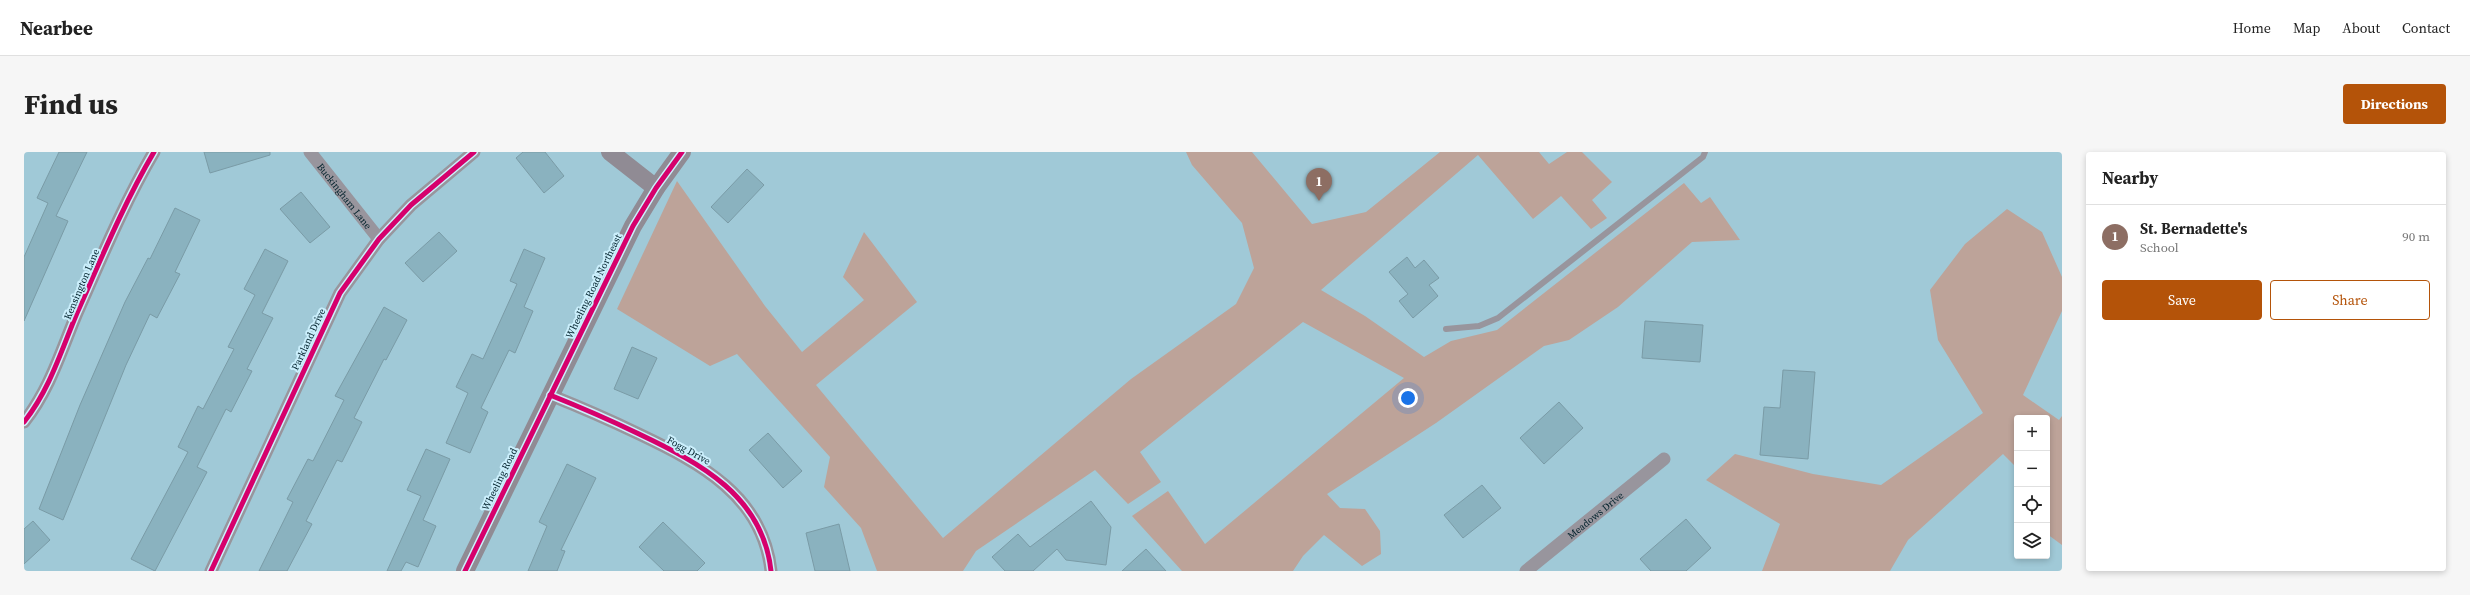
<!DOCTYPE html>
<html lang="en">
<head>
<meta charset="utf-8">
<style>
	:root { --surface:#fff; --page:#f6f6f6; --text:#222; --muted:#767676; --line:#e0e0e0; --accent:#b45309 }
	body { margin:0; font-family:"Source Serif 4",serif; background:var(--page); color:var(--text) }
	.controls { position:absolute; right:12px; bottom:12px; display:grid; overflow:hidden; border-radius:4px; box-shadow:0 2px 6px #0003 }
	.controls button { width:36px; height:36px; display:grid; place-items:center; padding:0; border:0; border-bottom:1px solid var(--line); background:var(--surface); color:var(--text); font:20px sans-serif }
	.you { position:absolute; left:1384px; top:246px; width:14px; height:14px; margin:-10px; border:3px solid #fff; border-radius:50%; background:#1a73e8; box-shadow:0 0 0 6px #1a73e833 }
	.badge { display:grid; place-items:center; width:26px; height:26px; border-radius:50%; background:var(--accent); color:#fff; font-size:13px; font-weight:700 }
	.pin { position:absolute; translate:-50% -33px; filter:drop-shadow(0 1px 2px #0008) }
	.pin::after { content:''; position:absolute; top:21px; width:14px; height:12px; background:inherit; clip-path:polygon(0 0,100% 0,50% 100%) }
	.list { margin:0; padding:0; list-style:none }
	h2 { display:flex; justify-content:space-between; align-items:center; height:52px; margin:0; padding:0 16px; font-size:17px }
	h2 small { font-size:13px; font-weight:400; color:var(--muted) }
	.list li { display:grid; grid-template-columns:26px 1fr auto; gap:12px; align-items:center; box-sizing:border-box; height:64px; padding:0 16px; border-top:1px solid var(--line) }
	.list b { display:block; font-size:15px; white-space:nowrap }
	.list p { margin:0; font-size:13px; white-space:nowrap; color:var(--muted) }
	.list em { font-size:13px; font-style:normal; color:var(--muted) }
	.actions { display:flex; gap:8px; padding:12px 16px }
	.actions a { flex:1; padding:9px 0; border:1px solid var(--accent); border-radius:4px; text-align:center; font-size:14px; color:var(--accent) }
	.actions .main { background:var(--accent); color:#fff }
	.icon { flex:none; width:22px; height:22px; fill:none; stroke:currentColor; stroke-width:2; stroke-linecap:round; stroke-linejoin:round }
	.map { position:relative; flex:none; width:2038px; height:419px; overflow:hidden; border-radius:4px }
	header { display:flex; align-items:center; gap:24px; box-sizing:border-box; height:56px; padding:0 20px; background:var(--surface); border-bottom:1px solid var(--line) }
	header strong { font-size:19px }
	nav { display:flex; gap:22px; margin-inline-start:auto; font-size:14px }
	.intro { display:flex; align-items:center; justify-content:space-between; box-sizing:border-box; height:96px; padding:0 24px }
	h1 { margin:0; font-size:28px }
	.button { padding:10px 18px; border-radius:4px; background:var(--accent); color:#fff; font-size:14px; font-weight:700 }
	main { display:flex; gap:24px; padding:0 24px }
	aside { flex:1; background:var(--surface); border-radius:4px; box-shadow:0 2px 6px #0003 }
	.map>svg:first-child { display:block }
</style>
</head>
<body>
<header>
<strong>Nearbee</strong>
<nav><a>Home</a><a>Map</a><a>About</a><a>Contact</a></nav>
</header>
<div class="intro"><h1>Find us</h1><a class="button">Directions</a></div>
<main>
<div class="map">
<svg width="2038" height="419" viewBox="0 0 2038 419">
	<rect width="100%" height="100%" fill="#a0c9d7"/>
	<!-- green -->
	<g fill="#bda399">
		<polygon points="1162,0 1228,0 1288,72 1342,60 1416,0 1515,0 1525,12 1543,0 1558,0 1588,30 1568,48 1583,66 1567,77 1537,44 1509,67 1454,3 1297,138 1341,164 1400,205 1427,189 1473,178 1660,31 1677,51 1686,45 1716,88 1668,90 1594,155 1545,188 1520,194 1412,271 1303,342 1316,356 1341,357 1356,379 1357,402 1338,414 1300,383 1279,404 1269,419 1158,419 1108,364 1144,339 1181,392 1380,226 1279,170 1116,300 1137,330 1104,352 1071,318 952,399 939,419 853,419 837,376 800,335 806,305 713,202 686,214 593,157 653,29 741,154 778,200 840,148 819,125 840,80 893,150 792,233 919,386 1107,227 1212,152 1230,116 1218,71 1168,13"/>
		<polygon points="1983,57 2018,80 2038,125 2038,159 1999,243 2035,268 2038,264 2038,393 2023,382 2023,266 1993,266 1993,316 1979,302 1884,388 1866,419 1738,419 1756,372 1682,328 1711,302 1789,322 1857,333 1959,261 1914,188 1906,138 1941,92"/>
	</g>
	<!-- building -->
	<g fill="#8ab2bf" stroke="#7a9ba6">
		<polygon points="35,0 63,0 32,64 44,69 0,169 0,105 24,51 13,46"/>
		<polygon points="180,0 246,0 246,3 186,21"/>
		<polygon points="499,0 521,0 540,24 520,41 492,6"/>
		<polygon points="723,17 740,33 704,71 687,55"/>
		<polygon points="277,40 306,75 286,91 256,57"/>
		<polygon points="151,56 176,68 151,120 156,122 133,166 126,162 102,213 39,368 15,357 56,253 101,150 124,106 126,107"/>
		<polygon points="415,80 433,99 399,130 381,111"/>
		<polygon points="241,97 264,109 238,161 249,166 223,217 228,219 207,260 202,257 173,315 183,320 131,419 107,407 164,300 154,295 174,254 179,257 210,197 204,195 231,143 220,137"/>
		<polygon points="500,97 521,106 500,155 509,159 491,201 485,198 457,256 464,260 446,301 422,291 444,241 432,235 448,202 459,207 493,132 486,129"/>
		<polygon points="1383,105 1391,116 1400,108 1415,126 1405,133 1414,144 1389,166 1375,149 1384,142 1365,120"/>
		<polygon points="360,155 383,168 362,208 360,207 330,266 338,270 318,310 313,308 282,369 288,372 263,419 235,419 269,350 263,347 284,307 289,309 320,248 311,244"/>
		<polygon points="1621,169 1679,173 1676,210 1618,206"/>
		<polygon points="608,195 633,206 614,247 590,237"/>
		<polygon points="1759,218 1791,220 1784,307 1736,303 1740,255 1756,256"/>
		<polygon points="1535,250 1559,276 1520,312 1496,286"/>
		<polygon points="744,281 778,319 759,336 725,298"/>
		<polygon points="402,297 426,307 399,368 412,374 394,415 382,410 377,419 363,419 397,344 383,338"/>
		<polygon points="543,312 572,326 537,398 541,399 533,419 504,419 523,374 515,370"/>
		<polygon points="1458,333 1477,356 1439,386 1420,363"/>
		<polygon points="1067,349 1087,375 1082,413 1042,408 1033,397 1009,419 981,419 968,405 994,382 1006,395"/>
		<polygon points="1662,367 1687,396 1662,419 1627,419 1616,407"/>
		<polygon points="9,369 26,388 0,412 0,377"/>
		<polygon points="639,370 681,411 673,419 640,419 615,395"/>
		<polygon points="815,372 826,419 791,419 782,381"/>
		<polygon points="1122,397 1142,419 1098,419 1112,406"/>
	</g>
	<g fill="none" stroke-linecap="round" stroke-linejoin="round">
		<!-- lane -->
		<polyline stroke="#98959d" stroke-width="6" points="1422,177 1455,174 1474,166 1679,5 1681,0"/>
		<!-- street -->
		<g stroke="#98959d" stroke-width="13">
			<path id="s1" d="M286,0L355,87"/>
			<path d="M526,243C556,255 586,268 615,282C676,311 739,344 747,419"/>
			<path d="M0,270C26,237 37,199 53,161C77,107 100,51 130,0"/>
			<polyline points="187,419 316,141 355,87 387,53 450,0"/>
			<path id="s2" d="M1502,419L1640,307"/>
		</g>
		<!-- secondary -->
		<g stroke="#908b94" stroke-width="18">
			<polyline points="586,0 632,36"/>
			<polyline points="441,419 609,74 632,36 658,0"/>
		</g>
		<!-- cycleway casing -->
		<g stroke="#cbeffc" stroke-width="8">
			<g id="cycleway">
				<path d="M526,243C556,255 586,268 615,282C676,311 739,344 747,419"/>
				<path d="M0,270C26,237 37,199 53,161C77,107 100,51 130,0"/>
				<polyline points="187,419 316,141 355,87 387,53 450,0"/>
				<polyline points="441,419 609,74 632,36 658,0"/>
			</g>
		</g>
		<!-- cycleway -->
		<use href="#cycleway" stroke="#d6006c" stroke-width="5"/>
	</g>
	<g text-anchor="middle" stroke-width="4" stroke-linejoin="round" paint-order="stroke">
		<!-- street labels -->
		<g font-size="10" fill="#02222c" stroke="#cbeffc">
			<text dy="4" stroke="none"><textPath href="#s1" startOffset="56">Buckingham Lane</textPath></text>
			<text transform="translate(57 132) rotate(-67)" y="4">Kensington Lane</text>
			<text transform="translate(569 134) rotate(-64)" y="4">Wheeling Road Northeast</text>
			<text transform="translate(284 187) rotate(-65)" y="4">Parkland Drive</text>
			<text transform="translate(665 298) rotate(29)" y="4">Fogg Drive</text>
			<text transform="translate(475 327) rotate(-64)" y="4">Wheeling Road</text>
			<text dy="4" stroke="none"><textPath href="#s2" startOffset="89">Meadows Drive</textPath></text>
		</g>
	</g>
</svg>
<div class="controls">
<button>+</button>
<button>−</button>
<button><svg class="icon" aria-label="locate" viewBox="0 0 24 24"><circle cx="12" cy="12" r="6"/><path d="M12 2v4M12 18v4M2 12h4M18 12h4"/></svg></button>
<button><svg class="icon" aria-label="layers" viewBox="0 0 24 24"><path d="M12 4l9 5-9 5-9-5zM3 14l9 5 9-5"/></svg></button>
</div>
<div class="you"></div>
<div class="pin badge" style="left:1295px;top:49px;background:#8d6e63">1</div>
</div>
<aside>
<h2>Nearby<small></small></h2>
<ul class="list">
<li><span class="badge" style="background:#8d6e63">1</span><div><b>St. Bernadette's</b><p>School</p></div><em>90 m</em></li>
</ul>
<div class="actions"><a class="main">Save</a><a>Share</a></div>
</aside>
</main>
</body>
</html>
